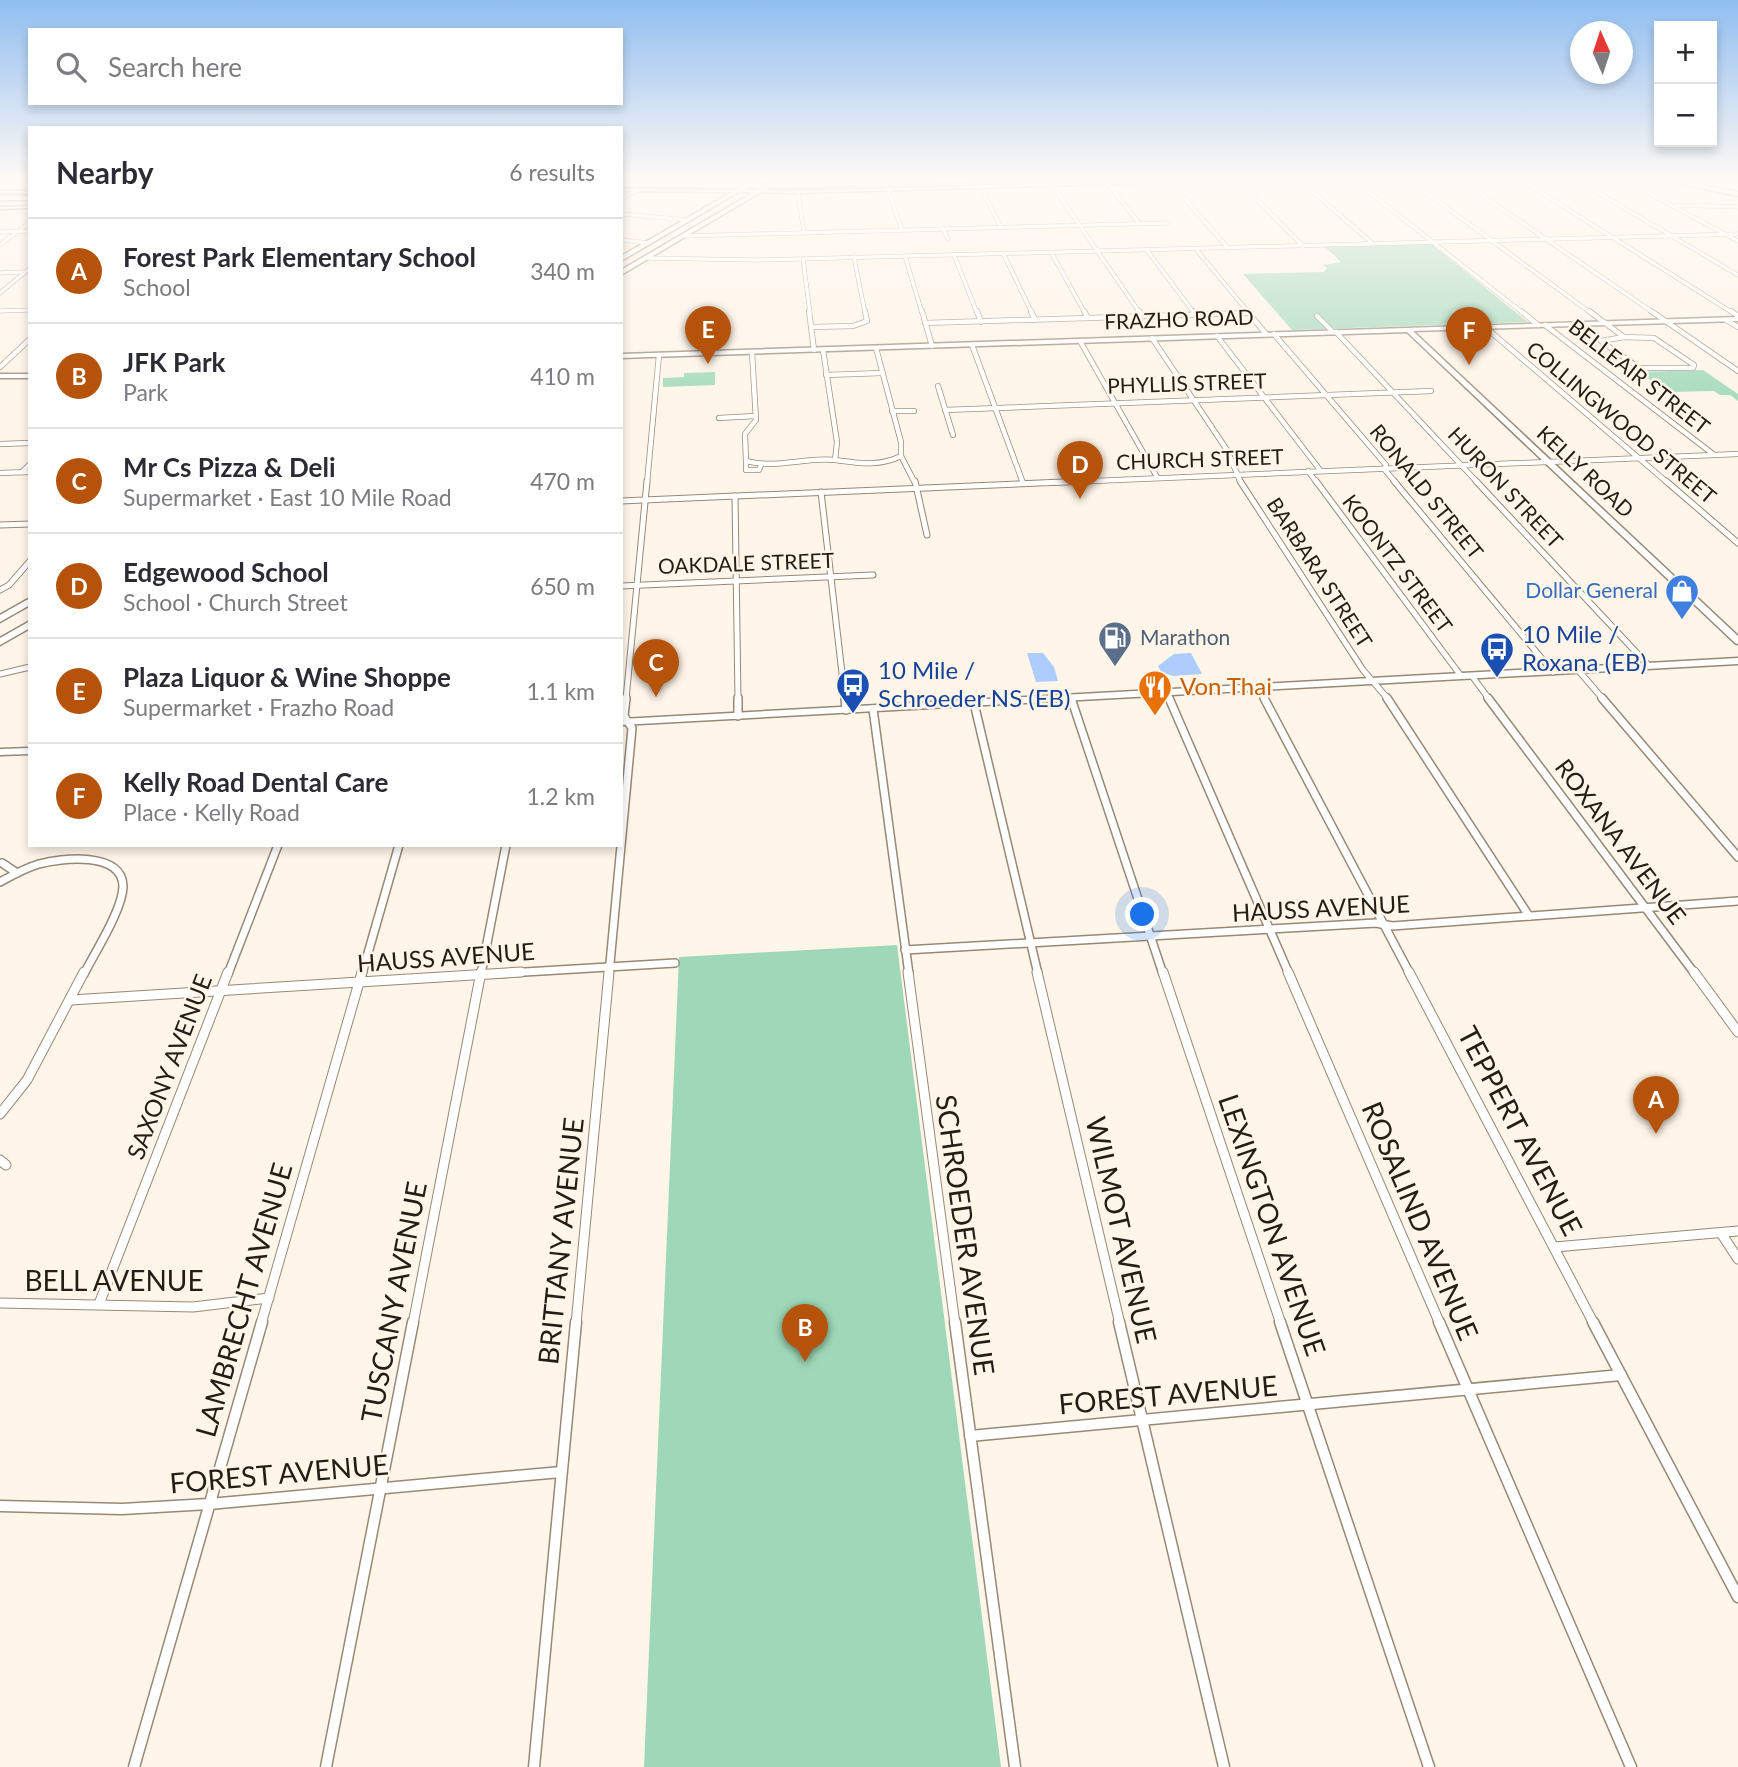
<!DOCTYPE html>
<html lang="en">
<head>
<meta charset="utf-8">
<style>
	:root { --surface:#fff; --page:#f2f2f3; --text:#2b2b33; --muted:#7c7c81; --line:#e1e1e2; --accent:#b45309 }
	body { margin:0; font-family:Lato,sans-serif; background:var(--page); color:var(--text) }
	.controls { position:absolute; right:21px; top:21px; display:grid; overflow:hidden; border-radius:0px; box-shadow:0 4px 10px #0003 }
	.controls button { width:63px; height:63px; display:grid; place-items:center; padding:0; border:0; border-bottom:2px solid var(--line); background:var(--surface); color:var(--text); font:35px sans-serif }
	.compass { position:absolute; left:1570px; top:21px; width:63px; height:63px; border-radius:50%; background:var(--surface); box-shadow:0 4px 10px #0003; rotate:357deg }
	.you { position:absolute; left:1143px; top:915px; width:24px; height:24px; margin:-18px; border:5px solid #fff; border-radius:50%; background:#1a73e8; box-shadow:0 0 0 10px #1a73e833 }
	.badge { display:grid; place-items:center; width:46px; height:46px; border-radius:50%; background:var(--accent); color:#fff; font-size:23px; font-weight:700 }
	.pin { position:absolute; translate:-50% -58px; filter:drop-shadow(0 2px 4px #0008) }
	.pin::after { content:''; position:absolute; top:37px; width:24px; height:21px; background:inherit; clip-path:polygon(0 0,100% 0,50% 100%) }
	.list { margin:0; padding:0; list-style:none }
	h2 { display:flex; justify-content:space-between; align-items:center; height:91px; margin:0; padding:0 28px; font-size:30px }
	h2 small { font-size:23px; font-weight:400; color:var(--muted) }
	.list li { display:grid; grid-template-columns:46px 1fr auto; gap:21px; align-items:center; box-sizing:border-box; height:105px; padding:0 28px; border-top:2px solid var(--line) }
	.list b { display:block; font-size:26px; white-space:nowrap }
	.list p { margin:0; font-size:23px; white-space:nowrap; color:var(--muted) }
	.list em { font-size:23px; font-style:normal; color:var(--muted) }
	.icon { flex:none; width:38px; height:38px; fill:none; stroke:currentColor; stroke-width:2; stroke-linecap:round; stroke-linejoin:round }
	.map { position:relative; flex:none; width:1738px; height:1767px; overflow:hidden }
	.search { position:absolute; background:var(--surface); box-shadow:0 4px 10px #0003; left:28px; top:28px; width:595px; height:77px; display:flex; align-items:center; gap:18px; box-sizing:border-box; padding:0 24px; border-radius:0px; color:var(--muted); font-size:26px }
	.panel { position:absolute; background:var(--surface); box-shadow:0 4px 10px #0003; left:28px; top:126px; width:595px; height:721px; border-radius:0px }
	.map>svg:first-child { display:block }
</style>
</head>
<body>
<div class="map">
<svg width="1738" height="1767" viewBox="0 0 1738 1767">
	<rect width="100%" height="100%" fill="#fff5e8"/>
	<!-- green -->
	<g fill="#9fd8b8">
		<polygon points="1431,244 1528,322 1292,330 1243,274 1324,272 1327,268 1323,265 1341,262 1325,247"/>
		<polygon points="1703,370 1738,394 1738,401 1730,395 1720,395 1714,391 1667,392 1639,372"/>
		<polygon points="715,372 715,385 663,387 663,378 684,377 684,373"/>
		<polygon points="897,945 1001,1767 644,1767 679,957"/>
	</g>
	<!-- water -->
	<g fill="#accdfe">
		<polygon points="1027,653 1043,653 1054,667 1058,681 1036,682"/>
		<polygon points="1191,653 1202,674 1173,676 1161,672 1158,666 1174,654"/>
	</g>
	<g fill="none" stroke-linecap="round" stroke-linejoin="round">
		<!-- street-far5 casing -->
		<g stroke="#988875" stroke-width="4.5">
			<g id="street-far5">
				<polyline points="1351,178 1523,313"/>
				<polyline points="1406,178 1591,313"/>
				<polyline points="1457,178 1654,313"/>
				<polyline points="1518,178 1733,313"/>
				<polyline points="1573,178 1738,275"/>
				<polyline points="1620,178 1738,241"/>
				<polyline points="1298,179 1372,243"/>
				<polyline points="1238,181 1303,246"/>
				<polyline points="1106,182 1139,223"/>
				<polyline points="1170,182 1228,248"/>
				<polyline points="0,183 30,182"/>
				<polyline points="1052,185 1140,313"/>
				<polyline points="980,187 1001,227"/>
				<polyline points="888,190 902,230"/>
				<polyline points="798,192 804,233"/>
				<polyline points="621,199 637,190"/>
				<polyline points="1676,205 1738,207"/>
				<polyline points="621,214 688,220"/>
				<polyline points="943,229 948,239"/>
				<polyline points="0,232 30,231"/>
				<polyline points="684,236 1168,223"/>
				<polyline points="621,240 648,243"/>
				<polyline points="0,245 30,222"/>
				<polyline points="1195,248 1249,313"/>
				<polyline points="1146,249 1194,313"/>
				<polyline points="1051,252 1085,313"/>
				<polyline points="1003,253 1032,313"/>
				<polyline points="954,255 977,313"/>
				<polyline points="905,256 922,313"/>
				<polyline points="854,257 865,313"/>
				<polyline points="647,258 757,260"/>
				<polyline points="803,259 810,313"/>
				<polyline points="758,260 1738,234"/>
				<polyline points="0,273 24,272"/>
				<polyline points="0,293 30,268"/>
				<polyline points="0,311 30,310"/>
				<polyline points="1245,313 1248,313"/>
			</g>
		</g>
		<!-- street-far4 casing -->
		<g stroke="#988875" stroke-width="6">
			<g id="street-far4">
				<polyline points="809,311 814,350"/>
				<polyline points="922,311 932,346"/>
				<polyline points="977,311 981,322"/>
				<polyline points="1031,311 1035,320"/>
				<polyline points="1084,311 1088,318"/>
				<polyline points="1139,311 1142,316"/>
				<polyline points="1193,311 1195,314"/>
				<polyline points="1247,311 1266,334"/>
				<polyline points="1521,311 1538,325"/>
				<polyline points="1589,311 1624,337"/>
				<polyline points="1651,311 1738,371"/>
				<polyline points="1731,311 1738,316"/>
				<polyline points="1317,316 1333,332"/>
				<polyline points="1726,320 1738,327"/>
				<polyline points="925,323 1248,313"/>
				<polyline points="1545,325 1713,454"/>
				<polyline points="812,327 853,326 867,321 865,311"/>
				<polyline points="1485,327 1668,483"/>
				<polyline points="1336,332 1478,483"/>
				<polyline points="1274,334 1386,465 1385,470 1396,483"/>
				<polyline points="1217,336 1320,470"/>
				<polygon points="1624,337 1654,338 1694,365 1693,368 1639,368 1601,341"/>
				<polyline points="1152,338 1227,450 1241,483"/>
				<polyline points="1080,341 1157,477"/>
				<polyline points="972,345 1023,483"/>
				<polyline points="876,348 901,442 901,456 915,483"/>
				<polyline points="823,350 837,442 835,460"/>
				<path d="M752,352L756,420L745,434L746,461C776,469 805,457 835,460C858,463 879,467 901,456"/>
				<polyline points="0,367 30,339"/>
				<polyline points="826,375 882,373"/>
				<polyline points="938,386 953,435"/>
				<polyline points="945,410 1431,391"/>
				<polyline points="892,411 914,411"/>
				<polyline points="719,418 755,416"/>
				<polyline points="0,444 30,443"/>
				<polyline points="746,461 746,470 759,470 761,465"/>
				<polyline points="1308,471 1317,483"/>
				<polyline points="22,472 30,464"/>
				<polyline points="0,473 30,472"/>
				<polyline points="647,483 659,355"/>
				<polyline points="1045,483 1738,454"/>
			</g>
		</g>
		<!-- street-far3 casing -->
		<g stroke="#988875" stroke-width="7">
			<g id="street-far3">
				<polyline points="915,481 927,535"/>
				<polyline points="1240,481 1363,670 1388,699"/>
				<polyline points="1316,481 1461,676"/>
				<polyline points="1394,481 1553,672"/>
				<polyline points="1476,481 1649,666"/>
				<polyline points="1666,481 1738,543"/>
				<polyline points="821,492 845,699"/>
				<polyline points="735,496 738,699"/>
				<polyline points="621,501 1087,481"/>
				<polyline points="0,525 30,524"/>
				<polyline points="621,586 873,575"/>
				<polyline points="0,590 9,585 30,561"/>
				<polyline points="1578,670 1603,699"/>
				<polyline points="0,674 30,667"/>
				<polyline points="1472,676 1489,699"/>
				<polyline points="1259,688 1265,699"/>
				<polyline points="1167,692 1170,699"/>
				<polyline points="626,699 647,481"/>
			</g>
		</g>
		<!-- street-far2 casing -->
		<g stroke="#988875" stroke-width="10">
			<g id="street-far2">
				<polyline points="738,698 738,716"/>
				<polyline points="845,698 846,710"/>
				<polyline points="1071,698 1163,974"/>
				<polyline points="1169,698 1289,974"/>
				<polyline points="1264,698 1410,974"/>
				<polyline points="1387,698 1529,916"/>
				<polyline points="1488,698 1695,974"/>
				<polyline points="1602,698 1738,857"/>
				<polyline points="974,703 1038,974"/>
				<polyline points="873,709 909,974"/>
				<polyline points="2,863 17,873"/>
				<path d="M0,882C13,875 25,868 39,864C61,858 122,851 123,886C123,909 95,952 84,974"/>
				<polyline points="905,950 1376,923 1392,926 1738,901"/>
				<polyline points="228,974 278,845"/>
				<polyline points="362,974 399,845"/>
				<polyline points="481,974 506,845"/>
				<polyline points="492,974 675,963"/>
				<polyline points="609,974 632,728 624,716 626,698"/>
			</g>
		</g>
		<!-- street-far1 casing -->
		<g stroke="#988875" stroke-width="11">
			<g id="street-far1">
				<polyline points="908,972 955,1324"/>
				<polyline points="1037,972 1120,1324"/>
				<polyline points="1163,972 1281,1324"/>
				<polyline points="1288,972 1440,1324"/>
				<polyline points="1409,972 1594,1324"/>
				<polyline points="1694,972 1738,1032"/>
				<polyline points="71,1000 521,972"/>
				<polyline points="0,1114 27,1080 84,972"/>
				<polyline points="0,1160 6,1165"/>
				<polyline points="1721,1233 1738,1259"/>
				<polyline points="1555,1247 1738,1231"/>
				<polyline points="0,1303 193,1307 269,1298"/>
				<polyline points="99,1304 228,972"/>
				<polyline points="261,1324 362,972"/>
				<polyline points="413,1324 481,972"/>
				<polyline points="576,1324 609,972"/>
			</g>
		</g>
		<!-- street casing -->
		<g stroke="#988875" stroke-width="13">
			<g id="street">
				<polyline points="955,1322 1015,1767"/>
				<polyline points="1119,1322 1224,1767"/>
				<polyline points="1280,1322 1429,1767"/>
				<polyline points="1439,1322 1631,1767"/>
				<polyline points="1593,1322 1738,1597"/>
				<polyline points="970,1436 1621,1375"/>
				<polyline points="0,1506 122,1509 209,1504 561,1472"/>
				<polyline points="134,1767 262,1322"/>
				<polyline points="326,1767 413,1322"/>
				<polyline points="534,1767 576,1322"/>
			</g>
		</g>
		<!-- secondary casing -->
		<g stroke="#988875" stroke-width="3">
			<g id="secondary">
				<polygon points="702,178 750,178 748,179"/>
				<polygon points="1254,178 1322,178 798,193 621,191 621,189 798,191"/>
				<rect x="0" y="191" width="30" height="2"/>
				<polygon points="30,206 30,208 0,209 0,207"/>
				<polygon points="1738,317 1738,321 1413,331 1738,636 1738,644 1735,643 1407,332 621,358 621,354"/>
				<rect x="0" y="374" width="30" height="4"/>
				<polygon points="1738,658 1738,664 621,725 621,719"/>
				<polygon points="30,748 30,754 0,755 0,749"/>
			</g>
		</g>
		<!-- primary casing -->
		<g stroke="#988875" stroke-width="3">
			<g id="primary">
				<polygon points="739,188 744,189 621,261 621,256"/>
				<polygon points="761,188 766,189 621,275 621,270"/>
				<polygon points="30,598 30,605 0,622 0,615"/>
				<polygon points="30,621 30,628 0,645 0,638"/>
			</g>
		</g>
		<!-- highway casing -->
		<g stroke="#988875" stroke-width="3">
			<g id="highway">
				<polygon points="1017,178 1112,178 775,188 621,186 621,182 775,184"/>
				<polygon points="1652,178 1666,178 1738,192 1738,196"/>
				<polygon points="1734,178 1738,178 1738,181"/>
				<rect x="0" y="196" width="30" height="4"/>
			</g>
		</g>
		<!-- street-far5 -->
		<use href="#street-far5" stroke="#fff" stroke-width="3.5"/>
		<!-- street-far4 -->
		<use href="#street-far4" stroke="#fff" stroke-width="4.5"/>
		<!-- street-far3 -->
		<use href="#street-far3" stroke="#fff" stroke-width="5"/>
		<!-- street-far2 -->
		<use href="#street-far2" stroke="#fff" stroke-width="7"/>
		<!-- street-far1 -->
		<use href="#street-far1" stroke="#fff" stroke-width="9"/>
		<!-- street -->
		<use href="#street" stroke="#fff" stroke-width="10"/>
		<!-- secondary -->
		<use href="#secondary" fill="#fff" fill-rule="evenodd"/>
		<!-- primary -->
		<use href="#primary" fill="#fff" fill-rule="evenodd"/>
		<!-- highway -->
		<use href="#highway" fill="#fff" fill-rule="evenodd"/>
		<!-- street-bridge casing -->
		<g stroke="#988875" stroke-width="4.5" stroke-linecap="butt">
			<polyline id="street-bridge" points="1102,178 1106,182"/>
		</g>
		<!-- primary-bridge casing -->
		<g stroke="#988875" stroke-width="6" stroke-linecap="butt">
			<g id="primary-bridge">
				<polyline points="741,189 755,181"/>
				<polyline points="763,189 777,181"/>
			</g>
		</g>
		<!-- street-bridge -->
		<use href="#street-bridge" stroke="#fff" stroke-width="3.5"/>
		<!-- primary-bridge -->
		<use href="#primary-bridge" stroke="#fff" stroke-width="5"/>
	</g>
	<!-- sky -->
	<linearGradient id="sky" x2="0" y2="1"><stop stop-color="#90bef1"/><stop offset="0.42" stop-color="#fffaf5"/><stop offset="1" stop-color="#fffaf5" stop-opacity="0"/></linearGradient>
	<rect width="1738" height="426" fill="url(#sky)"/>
	<!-- icons -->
	<defs>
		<g id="shop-pin" transform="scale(1.75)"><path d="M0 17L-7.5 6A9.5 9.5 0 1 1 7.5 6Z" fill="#3f7fe0" stroke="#fff5e8"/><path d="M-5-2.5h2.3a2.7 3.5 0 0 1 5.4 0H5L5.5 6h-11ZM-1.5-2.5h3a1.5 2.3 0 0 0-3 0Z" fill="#fff"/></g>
		<g id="fuel-pin" transform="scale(1.75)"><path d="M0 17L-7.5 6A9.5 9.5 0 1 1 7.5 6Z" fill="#5c6f8a" stroke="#fff5e8"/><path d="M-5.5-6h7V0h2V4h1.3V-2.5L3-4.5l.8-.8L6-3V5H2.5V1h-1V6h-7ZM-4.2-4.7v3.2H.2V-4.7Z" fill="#fff"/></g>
		<g id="bus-pin" transform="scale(1.75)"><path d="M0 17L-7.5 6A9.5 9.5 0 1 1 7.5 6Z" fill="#1a4fb4" stroke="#fff5e8"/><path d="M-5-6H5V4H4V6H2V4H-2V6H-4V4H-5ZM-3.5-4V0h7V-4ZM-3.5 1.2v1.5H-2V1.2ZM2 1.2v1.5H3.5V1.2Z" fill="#fff"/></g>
		<g id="restaurant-pin" transform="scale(1.75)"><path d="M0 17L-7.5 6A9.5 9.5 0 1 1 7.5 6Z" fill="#e8710a" stroke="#fff5e8"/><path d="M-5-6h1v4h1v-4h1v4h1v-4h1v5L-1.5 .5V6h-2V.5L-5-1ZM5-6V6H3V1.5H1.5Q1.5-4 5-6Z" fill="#fff"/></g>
	</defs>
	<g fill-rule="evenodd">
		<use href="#shop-pin" x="1682" y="591"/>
		<use href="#fuel-pin" x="1115" y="638"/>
		<use href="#bus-pin" x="1497" y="649"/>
		<use href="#bus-pin" x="853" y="685"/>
		<use href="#restaurant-pin" x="1155" y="687"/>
	</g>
	<g text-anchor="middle" stroke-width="5" stroke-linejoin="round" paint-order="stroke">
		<!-- far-street labels -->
		<g font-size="21" fill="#231d16" stroke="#fff5e8">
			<text transform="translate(1179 320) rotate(-2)" y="7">FRAZHO ROAD</text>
			<text transform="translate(1639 377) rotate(38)" y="7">BELLEAIR STREET</text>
			<text transform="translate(1187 384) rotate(-2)" y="7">PHYLLIS STREET</text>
			<text transform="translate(1621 423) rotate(40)" y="7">COLLINGWOOD STREET</text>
			<text transform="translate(1200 460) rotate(-2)" y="7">CHURCH STREET</text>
			<text transform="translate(1585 472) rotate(43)" y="7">KELLY ROAD</text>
			<text transform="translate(1505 488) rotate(47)" y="7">HURON STREET</text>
			<text transform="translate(1426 492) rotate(51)" y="7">RONALD STREET</text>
			<text transform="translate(746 564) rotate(-2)" y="7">OAKDALE STREET</text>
			<text transform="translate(1397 564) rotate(53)" y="7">KOONTZ STREET</text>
			<text transform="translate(1319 573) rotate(57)" y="7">BARBARA STREET</text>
		</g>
		<!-- far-shop labels -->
		<g font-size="21" fill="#366cbe" stroke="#fff5e8" text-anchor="end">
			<text x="1658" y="598">Dollar General</text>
		</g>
		<!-- far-service labels -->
		<g font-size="21" fill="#4e5e75" stroke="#fff5e8" text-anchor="start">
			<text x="1140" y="645">Marathon</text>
		</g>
		<!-- transit labels -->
		<g font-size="24" fill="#164399" stroke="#fff5e8" text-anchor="start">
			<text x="1522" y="643">10 Mile /<tspan x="1522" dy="28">Roxana (EB)</tspan></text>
			<text x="878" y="679">10 Mile /<tspan x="878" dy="28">Schroeder NS (EB)</tspan></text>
		</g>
		<!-- food labels -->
		<g font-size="24" fill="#c56008" stroke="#fff5e8" text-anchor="start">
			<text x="1180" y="695">Von Thai</text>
		</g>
		<!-- street labels -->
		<g font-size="24" fill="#231d16" stroke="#fff5e8">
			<text transform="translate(1620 842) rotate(53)" y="8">ROXANA AVENUE</text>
			<text transform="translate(1321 909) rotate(-3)" y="8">HAUSS AVENUE</text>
			<text transform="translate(446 958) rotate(-4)" y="8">HAUSS AVENUE</text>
			<text transform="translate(170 1067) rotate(-69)" y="8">SAXONY AVENUE</text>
		</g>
		<!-- near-street labels -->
		<g font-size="28" fill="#231d16" stroke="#fff5e8">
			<text transform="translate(1520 1131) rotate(62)" y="10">TEPPERT AVENUE</text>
			<text transform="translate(1420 1221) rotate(67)" y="10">ROSALIND AVENUE</text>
			<text transform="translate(1272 1225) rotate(71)" y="10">LEXINGTON AVENUE</text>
			<text transform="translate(1121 1230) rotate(77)" y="10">WILMOT AVENUE</text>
			<text transform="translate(965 1235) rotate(82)" y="10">SCHROEDER AVENUE</text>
			<text transform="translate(561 1241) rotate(-84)" y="10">BRITTANY AVENUE</text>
			<text x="114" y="1291">BELL AVENUE</text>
			<text transform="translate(244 1300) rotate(-74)" y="10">LAMBRECHT AVENUE</text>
			<text transform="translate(394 1302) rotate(-79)" y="10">TUSCANY AVENUE</text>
			<text transform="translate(1168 1395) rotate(-5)" y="10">FOREST AVENUE</text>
			<text transform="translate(279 1474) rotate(-5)" y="10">FOREST AVENUE</text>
		</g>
	</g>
</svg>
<div class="controls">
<button>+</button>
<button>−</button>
</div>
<svg class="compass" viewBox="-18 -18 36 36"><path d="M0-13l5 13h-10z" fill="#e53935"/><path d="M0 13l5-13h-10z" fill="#7c7c81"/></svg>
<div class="you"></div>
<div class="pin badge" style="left:1656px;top:1134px">A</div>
<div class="pin badge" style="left:805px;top:1362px">B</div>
<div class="pin badge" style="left:656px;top:697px">C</div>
<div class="pin badge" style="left:1080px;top:499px">D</div>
<div class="pin badge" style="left:708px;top:364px">E</div>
<div class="pin badge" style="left:1469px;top:365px">F</div>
<div class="search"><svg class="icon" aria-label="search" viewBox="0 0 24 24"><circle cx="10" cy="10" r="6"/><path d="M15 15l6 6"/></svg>Search here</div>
<section class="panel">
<h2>Nearby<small>6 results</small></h2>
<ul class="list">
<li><span class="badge">A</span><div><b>Forest Park Elementary School</b><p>School</p></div><em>340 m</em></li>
<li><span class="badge">B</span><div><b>JFK Park</b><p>Park</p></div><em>410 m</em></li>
<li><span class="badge">C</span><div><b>Mr Cs Pizza &amp; Deli</b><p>Supermarket · East 10 Mile Road</p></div><em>470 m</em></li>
<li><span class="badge">D</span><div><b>Edgewood School</b><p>School · Church Street</p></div><em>650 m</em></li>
<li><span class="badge">E</span><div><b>Plaza Liquor &amp; Wine Shoppe</b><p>Supermarket · Frazho Road</p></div><em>1.1 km</em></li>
<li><span class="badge">F</span><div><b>Kelly Road Dental Care</b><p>Place · Kelly Road</p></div><em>1.2 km</em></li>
</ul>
</section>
</div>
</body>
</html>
